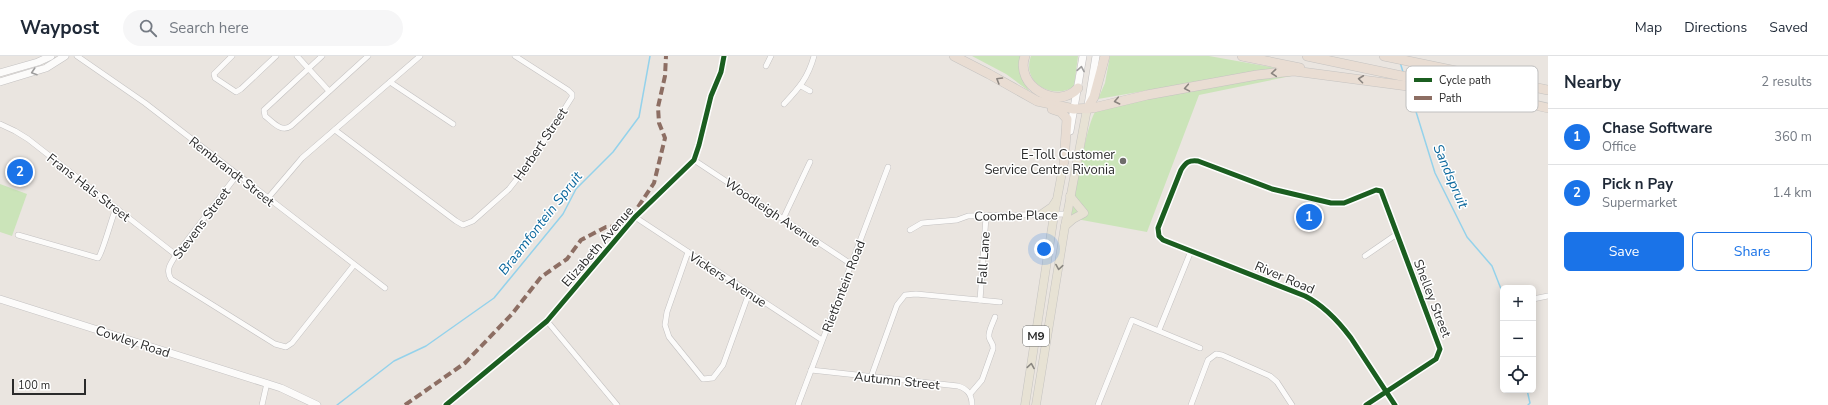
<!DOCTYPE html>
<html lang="en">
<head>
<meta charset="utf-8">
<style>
	:root { --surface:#fff; --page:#f6f6f7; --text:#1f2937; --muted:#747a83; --line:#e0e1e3; --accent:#1a73e8 }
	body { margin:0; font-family:"Nunito Sans",sans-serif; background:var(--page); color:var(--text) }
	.controls { position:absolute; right:12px; bottom:12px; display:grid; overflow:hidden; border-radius:6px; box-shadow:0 2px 10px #0003 }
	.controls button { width:36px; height:36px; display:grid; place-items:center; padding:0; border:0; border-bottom:1px solid var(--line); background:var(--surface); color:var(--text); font:20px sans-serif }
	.scale { position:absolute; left:12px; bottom:10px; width:74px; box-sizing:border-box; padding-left:4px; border:2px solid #2b2b2b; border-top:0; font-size:11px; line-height:14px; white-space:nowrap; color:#2b2b2b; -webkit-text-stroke:3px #fff; paint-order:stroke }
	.you { position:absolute; left:1044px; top:193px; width:14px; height:14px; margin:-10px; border:3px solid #fff; border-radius:50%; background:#1a73e8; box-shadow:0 0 0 6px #1a73e833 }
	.badge { display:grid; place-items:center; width:26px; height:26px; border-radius:50%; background:var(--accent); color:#fff; font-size:13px; font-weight:700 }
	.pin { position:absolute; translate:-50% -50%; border:2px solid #fff; box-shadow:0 1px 4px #0006 }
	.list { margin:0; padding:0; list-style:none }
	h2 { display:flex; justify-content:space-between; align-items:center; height:52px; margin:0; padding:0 16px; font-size:17px }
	h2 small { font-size:13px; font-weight:400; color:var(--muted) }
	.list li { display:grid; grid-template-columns:26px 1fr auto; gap:12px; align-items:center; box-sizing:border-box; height:56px; padding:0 16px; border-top:1px solid var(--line) }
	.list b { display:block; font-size:15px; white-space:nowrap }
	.list p { margin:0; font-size:13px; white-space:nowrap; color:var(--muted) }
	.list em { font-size:13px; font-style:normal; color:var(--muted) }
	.actions { display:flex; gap:8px; padding:12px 16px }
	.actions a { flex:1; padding:9px 0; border:1px solid var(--accent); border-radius:6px; text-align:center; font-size:14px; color:var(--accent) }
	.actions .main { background:var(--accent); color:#fff }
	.icon { flex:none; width:22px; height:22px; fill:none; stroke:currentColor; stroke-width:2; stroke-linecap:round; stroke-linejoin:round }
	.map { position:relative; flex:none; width:1548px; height:349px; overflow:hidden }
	header { display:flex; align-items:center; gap:24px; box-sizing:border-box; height:56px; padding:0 20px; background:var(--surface); border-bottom:1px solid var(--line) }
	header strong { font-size:19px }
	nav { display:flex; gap:22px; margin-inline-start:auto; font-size:14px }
	.search { width:280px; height:36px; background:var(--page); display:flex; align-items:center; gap:10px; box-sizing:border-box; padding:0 14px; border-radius:22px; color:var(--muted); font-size:15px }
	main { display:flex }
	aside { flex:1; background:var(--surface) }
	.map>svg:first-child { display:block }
</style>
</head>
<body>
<header>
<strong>Waypost</strong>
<div class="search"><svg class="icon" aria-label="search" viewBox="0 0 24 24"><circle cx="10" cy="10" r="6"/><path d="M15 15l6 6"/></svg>Search here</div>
<nav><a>Map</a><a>Directions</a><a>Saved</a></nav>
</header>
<main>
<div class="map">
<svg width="1548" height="349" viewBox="0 0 1548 349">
	<rect width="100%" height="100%" fill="#eae5e0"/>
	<!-- green -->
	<g fill="#cbe4b9">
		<polygon points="972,0 1021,0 1021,19 1029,35 1006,18"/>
		<path d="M1031,0H1078L1074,31C1052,44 1021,27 1031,0Z"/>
		<polygon points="1110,0 1209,0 1276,12 1098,43 1105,27"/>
		<path d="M1296,19L1199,39L1147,176L1071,162C1075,142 1086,65 1097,53L1257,22Z"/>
		<polygon points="0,128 27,138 12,180 0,176"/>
	</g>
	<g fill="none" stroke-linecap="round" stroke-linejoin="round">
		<!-- stream -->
		<g stroke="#94d2eb" stroke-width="1.5">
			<polyline points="1400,6 1403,16"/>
			<polyline points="1409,33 1435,117 1467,181 1492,210 1503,238"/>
			<polyline points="1527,334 1530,347 1528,349"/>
			<polyline points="337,349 394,305 426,290 494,242 563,158 576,133 613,96 639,61 650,0"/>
		</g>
		<!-- street casing -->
		<g stroke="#c3c1c1" stroke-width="6">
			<g id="street">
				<polyline points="77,0 145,47 385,232"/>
				<polyline points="232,0 214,18 215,22 236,36 241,33 276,0"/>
				<polyline points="297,0 329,35"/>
				<path d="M322,0L264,54L265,60C273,66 281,77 291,70L368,0"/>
				<polyline points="766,10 771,0"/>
				<polyline points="390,26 453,68"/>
				<polyline points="801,30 810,35"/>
				<path d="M784,48C799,32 808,22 814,0"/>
				<polyline points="0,68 15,75 28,83 176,199"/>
				<polyline points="335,74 456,165 463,169 473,165 509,133 532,104 572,41 572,38 568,34 515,0"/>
				<polyline points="694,104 851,208"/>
				<path d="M237,119L176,199C171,207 165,214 171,223L275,288L286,291L292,287L354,209"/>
				<polyline points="268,142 302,102 420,0"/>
				<polyline points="635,161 822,284"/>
				<polyline points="783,163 810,106"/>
				<polyline points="910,174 922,167 957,164 968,160 1068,158"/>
				<path d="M18,179L98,202C102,199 112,161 116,152"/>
				<polyline points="688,196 667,256 665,269 669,281 703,323 713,322 723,309 749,237"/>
				<polyline points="1365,200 1397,178"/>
				<polyline points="1533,243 1548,240"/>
				<polyline points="980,244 986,161"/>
				<polyline points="547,265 617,349"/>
				<polyline points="1159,274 1191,195"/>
				<path d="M811,314L958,330C968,333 972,339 972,349"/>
				<polyline points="871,321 897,249 905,239 916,238 1000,246"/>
				<path d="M970,338L982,324L993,293C994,288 990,286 989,281C988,275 993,267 995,261"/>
				<polyline points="262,349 267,327"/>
				<polyline points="446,349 547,265 635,161 694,104 699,89 711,40 721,16 724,0"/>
				<polyline points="798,349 888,111"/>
				<polyline points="1098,349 1132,264 1200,292"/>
				<polyline points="1191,349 1208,304 1216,298 1222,299 1270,320 1277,326 1292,349"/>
				<path d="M1366,349L1436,303L1440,293L1381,135L1376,134L1344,147H1331L1272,133L1198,105C1189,104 1186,106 1181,114L1158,172L1159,180L1163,184L1305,240C1323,249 1339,266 1351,282L1395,349"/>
			</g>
		</g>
		<!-- secondary casing -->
		<g stroke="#c3c1c1" stroke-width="8">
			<g id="secondary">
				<polyline points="0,17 38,6 51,0"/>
				<polyline points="0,26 46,12 65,0"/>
				<polyline points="1088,49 1096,0"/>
				<polyline points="1070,75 1083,0"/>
				<polyline points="0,243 281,332 317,349"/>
			</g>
		</g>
		<!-- primary casing -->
		<g stroke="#c5c3c1" stroke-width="9">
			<g id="primary">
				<polyline points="1039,160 1052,151 1056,145"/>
				<polyline points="1065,170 1073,163 1084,157 1070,140"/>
				<polyline points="1025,349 1054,159 1064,106"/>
				<polyline points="1036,349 1065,170 1087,53"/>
			</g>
		</g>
		<!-- highway casing -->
		<g stroke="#c5c3c1" stroke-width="10">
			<g id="highway">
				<polyline points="954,0 989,18 1037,45 1074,53 1093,52 1147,39 1257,19 1294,15 1506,43"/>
				<path d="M1025,0C1014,30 1058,55 1078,32"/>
				<polyline points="1242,0 1300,12"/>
				<polyline points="1307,0 1435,27"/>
				<polyline points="1384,0 1548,34"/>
				<polyline points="1500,41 1548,52"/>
				<polyline points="1052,53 1061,56 1067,63 1064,106"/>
				<polyline points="1087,53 1094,41 1105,0"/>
			</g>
		</g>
		<!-- street -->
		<use href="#street" stroke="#fcfbfa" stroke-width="5"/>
		<!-- secondary -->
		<use href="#secondary" stroke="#fcfbfa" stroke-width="7"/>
		<!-- primary -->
		<use href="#primary" stroke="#e7e2d4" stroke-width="8"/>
		<!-- highway -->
		<use href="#highway" stroke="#e9ddd3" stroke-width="9"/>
		<!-- quiet -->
		<g stroke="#8d6e63" stroke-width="4" stroke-dasharray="8 4" stroke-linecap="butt">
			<polyline points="638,151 654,127 665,82 659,67 658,51 665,20 666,0"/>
			<polyline points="405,349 465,307 512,258 541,221 567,203 581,184 606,171 619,170 627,162"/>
		</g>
		<!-- cycleway casing -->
		<g stroke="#fff" stroke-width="8">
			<g id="cycleway">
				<polyline points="446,349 547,265 635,161 694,104 699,89 711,40 721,16 724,0"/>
				<path d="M1366,349L1436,303L1440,293L1381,135L1376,134L1344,147H1331L1272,133L1198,105C1189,104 1186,106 1181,114L1158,172L1159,180L1163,184L1305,240C1323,249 1339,266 1351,282L1395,349"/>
			</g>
		</g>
		<!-- cycleway -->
		<use href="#cycleway" stroke="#1b5e20" stroke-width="5"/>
	</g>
	<!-- one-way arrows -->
	<defs><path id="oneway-chevron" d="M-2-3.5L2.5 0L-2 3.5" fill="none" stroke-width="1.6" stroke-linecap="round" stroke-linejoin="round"/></defs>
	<g stroke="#9e9d9d">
		<use href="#oneway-chevron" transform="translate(1081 13) rotate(-80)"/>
		<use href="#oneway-chevron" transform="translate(34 16) rotate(162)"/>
	</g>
	<g stroke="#8a847f">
		<use href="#oneway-chevron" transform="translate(1274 17) rotate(175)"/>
		<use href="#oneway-chevron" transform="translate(1361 23) rotate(-173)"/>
		<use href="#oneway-chevron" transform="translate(999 24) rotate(-149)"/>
		<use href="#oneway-chevron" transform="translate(1187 32) rotate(170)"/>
		<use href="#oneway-chevron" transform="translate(1117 45) rotate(168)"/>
	</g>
	<g stroke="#898680">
		<use href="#oneway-chevron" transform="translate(1059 211) rotate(99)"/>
		<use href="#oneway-chevron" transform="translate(1031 310) rotate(-81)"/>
	</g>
	<!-- markers -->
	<circle fill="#6e6c6a" stroke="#fff" stroke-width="1.5" cx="1123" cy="105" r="4"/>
	<g text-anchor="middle" stroke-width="3" stroke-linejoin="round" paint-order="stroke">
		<!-- shield labels -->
		<rect fill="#fff" stroke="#6b6b6b" stroke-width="1" x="1023" y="270" width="26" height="20" rx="3"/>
		<g font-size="12" font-weight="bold" fill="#2b2b2b">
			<text x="1036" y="284">M9</text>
		</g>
		<!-- street labels -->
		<g font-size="13" fill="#2b2b2b" stroke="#fff">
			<text transform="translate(540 88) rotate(-56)" y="5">Herbert Street</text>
			<text transform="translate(232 115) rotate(38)" y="5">Rembrandt Street</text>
			<text transform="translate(89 131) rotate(38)" y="5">Frans Hals Street</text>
			<text transform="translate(773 156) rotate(34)" y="5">Woodleigh Avenue</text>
			<text transform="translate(1016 159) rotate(-1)" y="5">Coombe Place</text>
			<text transform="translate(201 167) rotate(-53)" y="5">Stevens Street</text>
			<text transform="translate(597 190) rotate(-49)" y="5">Elizabeth Avenue</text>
			<text transform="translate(983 202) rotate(-86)" y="5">Fall Lane</text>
			<text transform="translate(1285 221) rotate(23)" y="5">River Road</text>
			<text transform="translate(728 223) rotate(33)" y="5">Vickers Avenue</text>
			<text transform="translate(843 230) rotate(-69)" y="5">Rietfontein Road</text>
			<text transform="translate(1433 242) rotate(69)" y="5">Shelley Street</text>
			<text transform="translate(133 285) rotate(18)" y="5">Cowley Road</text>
			<text transform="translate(897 324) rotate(6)" y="5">Autumn Street</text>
		</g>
		<!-- poi labels -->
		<g font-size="13" fill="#2b2b2b" stroke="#fff" text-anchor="end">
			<text x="1115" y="103">E-Toll Customer<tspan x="1115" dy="15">Service Centre Rivonia</tspan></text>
		</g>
		<!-- water labels -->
		<g font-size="14" font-style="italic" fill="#0c689d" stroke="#fff">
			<text transform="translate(1451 120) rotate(67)" y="5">Sandspruit</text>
			<text transform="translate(540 167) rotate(-52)" y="5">Braamfontein Spruit</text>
		</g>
	</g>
	<!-- legend -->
	<rect x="1406" y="10" width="132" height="46" rx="6" fill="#fff" stroke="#bfbfbf" stroke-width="1"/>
	<rect x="1414" y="22" width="18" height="4" fill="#1b5e20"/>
	<rect x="1414" y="40" width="18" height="4" fill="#8d6e63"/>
	<g font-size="11" fill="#2b2b2b">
		<text x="1439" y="28">Cycle path</text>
		<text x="1439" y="46">Path</text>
	</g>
</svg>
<div class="controls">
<button>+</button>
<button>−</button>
<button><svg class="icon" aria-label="locate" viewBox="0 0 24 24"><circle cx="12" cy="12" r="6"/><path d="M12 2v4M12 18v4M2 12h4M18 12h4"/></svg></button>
</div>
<div class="scale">100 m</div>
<div class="you"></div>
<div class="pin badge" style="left:1309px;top:161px">1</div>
<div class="pin badge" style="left:20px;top:116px">2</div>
</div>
<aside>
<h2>Nearby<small>2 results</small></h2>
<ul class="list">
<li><span class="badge">1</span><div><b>Chase Software</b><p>Office</p></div><em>360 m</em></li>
<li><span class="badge">2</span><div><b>Pick n Pay</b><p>Supermarket</p></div><em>1.4 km</em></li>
</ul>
<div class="actions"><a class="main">Save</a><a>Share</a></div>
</aside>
</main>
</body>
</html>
